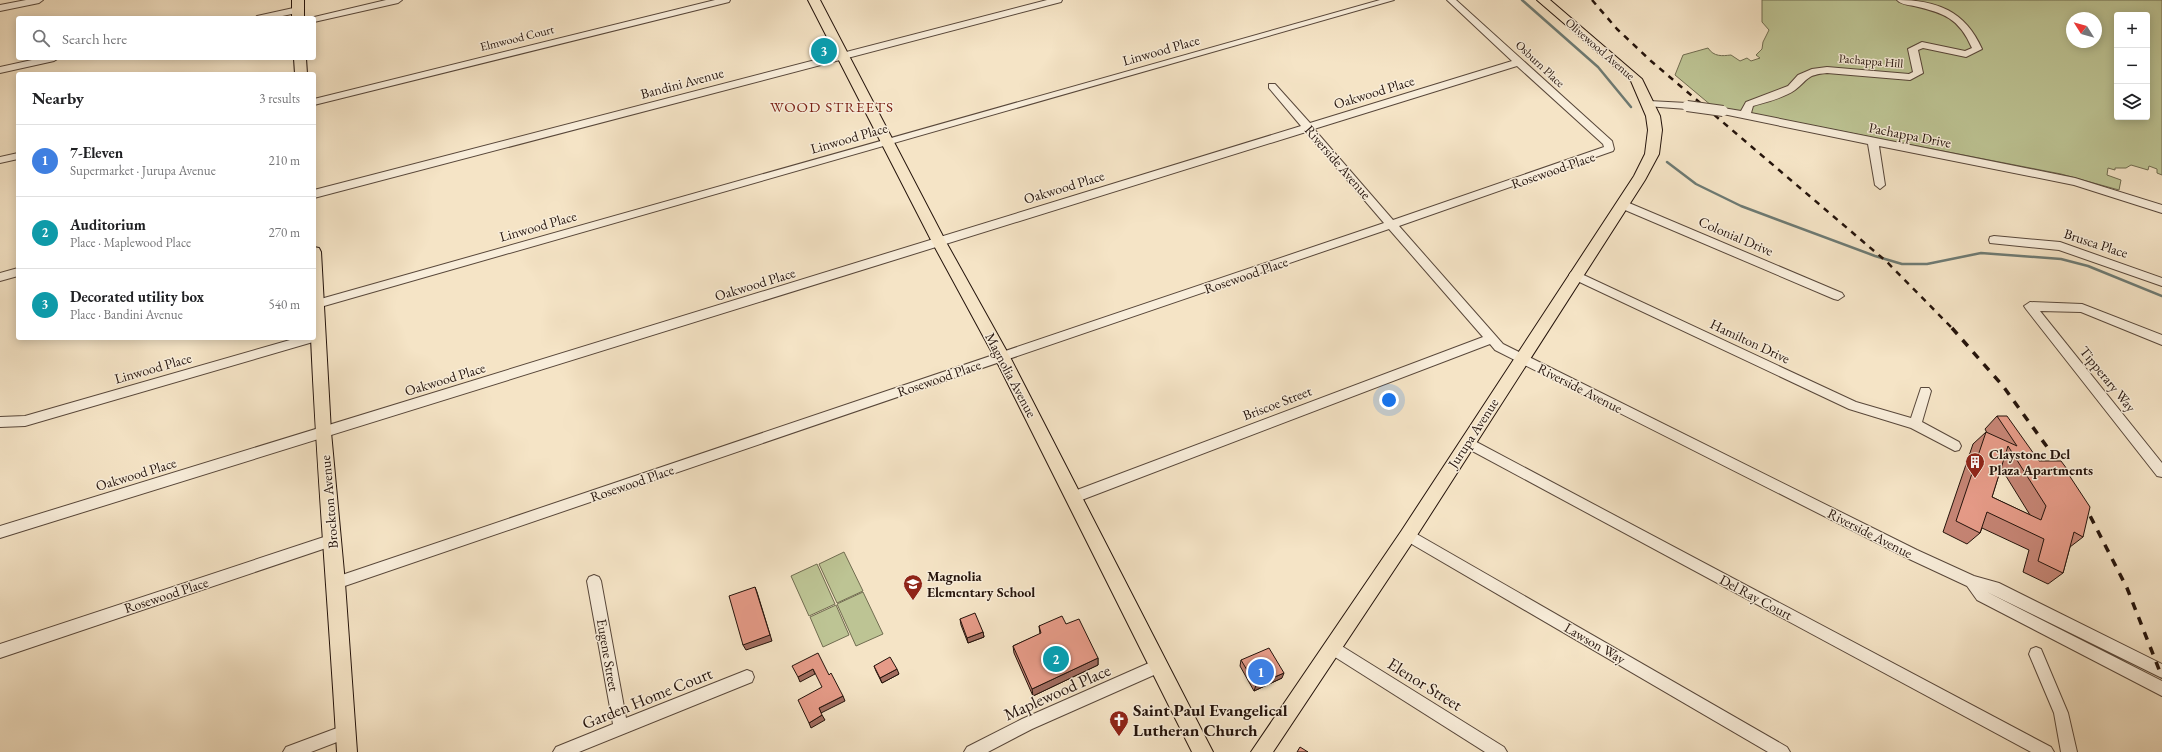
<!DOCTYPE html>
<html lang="en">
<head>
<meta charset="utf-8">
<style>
	:root { --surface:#fff; --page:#f6f6f6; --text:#202124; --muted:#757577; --line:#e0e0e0; --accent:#b45309 }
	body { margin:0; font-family:"EB Garamond",serif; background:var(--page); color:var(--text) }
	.controls { position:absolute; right:12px; top:12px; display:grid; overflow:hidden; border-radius:4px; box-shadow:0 2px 10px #0003 }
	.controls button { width:36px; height:36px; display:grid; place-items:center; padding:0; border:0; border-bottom:1px solid var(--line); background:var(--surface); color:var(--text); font:20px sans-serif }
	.compass { position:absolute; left:2066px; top:12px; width:36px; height:36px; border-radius:50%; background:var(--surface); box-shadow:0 2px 10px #0003; rotate:307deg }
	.you { position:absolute; left:1389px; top:400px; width:14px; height:14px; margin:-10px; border:3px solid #fff; border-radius:50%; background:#1a73e8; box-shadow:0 0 0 6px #1a73e833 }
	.badge { display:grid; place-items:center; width:26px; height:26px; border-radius:50%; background:var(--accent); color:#fff; font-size:13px; font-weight:700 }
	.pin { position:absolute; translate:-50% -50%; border:2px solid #fff; box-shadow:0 1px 4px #0006 }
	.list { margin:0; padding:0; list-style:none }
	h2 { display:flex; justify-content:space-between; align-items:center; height:52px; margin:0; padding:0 16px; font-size:17px }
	h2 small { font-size:13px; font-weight:400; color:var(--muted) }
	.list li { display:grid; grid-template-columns:26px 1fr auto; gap:12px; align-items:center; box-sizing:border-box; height:72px; padding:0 16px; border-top:1px solid var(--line) }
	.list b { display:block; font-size:15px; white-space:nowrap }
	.list p { margin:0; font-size:13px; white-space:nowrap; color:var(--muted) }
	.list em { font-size:13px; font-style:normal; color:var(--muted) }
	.icon { flex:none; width:22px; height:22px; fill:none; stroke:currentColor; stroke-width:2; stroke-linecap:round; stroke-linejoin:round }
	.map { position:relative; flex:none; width:2162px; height:752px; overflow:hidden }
	.search { position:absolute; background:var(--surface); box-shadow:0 2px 10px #0003; left:16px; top:16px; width:300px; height:44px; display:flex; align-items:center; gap:10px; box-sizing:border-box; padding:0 14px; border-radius:4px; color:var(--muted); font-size:15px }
	.panel { position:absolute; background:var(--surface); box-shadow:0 2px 10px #0003; left:16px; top:72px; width:300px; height:268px; border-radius:4px }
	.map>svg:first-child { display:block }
</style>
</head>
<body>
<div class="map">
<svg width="2162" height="752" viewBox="0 0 2162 752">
	<rect width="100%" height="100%" fill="#f5e4c6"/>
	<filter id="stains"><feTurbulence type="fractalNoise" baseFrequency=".005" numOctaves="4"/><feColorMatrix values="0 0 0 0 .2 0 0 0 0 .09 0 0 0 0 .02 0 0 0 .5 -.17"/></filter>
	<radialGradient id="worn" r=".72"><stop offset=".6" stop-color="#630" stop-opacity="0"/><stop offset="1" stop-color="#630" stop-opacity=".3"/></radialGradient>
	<!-- green -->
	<g fill="#bdc494" stroke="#706c50" fill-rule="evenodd">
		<path d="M1762,0H2162V175L2157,173V169L2149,166L2148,170L2131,165L2126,168H2115V170L2108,168L2107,175L2121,180L2119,190L2061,174L1712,106L1675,75L1683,55L1708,48C1714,57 1722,56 1731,55L1740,61L1747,58L1751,61L1760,58L1756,55L1762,49L1763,42L1769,30L1762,22ZM2117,15H2147V117H2117ZM2072,18H2096V42H2072Z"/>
		<polygon points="844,552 863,591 837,603 819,564"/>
		<polygon points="817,564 835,604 809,616 791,576"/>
		<polygon points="863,592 883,634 856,646 837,604"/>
		<polygon points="836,605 849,635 823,647 810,617"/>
	</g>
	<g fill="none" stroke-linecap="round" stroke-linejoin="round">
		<!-- stream -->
		<g stroke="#6d7a73" stroke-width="2.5">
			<polyline points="1522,0 1598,67 1631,107"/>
			<polyline points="1667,162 1696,184 1741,206 1875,256 1902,264 1927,264 1981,253 2061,259 2088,266 2162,296"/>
		</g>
		<!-- minor casing -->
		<g stroke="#58473a" stroke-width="2">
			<g id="minor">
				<polygon points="26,0 43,0 39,3 0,11 0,5"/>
				<polygon points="386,0 402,0 398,3 314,22 314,18 310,18"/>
				<polygon points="715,0 730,0 729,2 314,105 314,99"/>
				<polygon points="1047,0 1062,0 1061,2 314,198 314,190"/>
				<polygon points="1380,0 1394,0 317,308 314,307 314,301 317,300"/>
				<path d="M1447,0H1456L1612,141L1614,149L1613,151L1399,226L1503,344L1917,550L1974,576L1999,583L2162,664V678L1987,592L2162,681V696L1977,600L1967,586L1907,558L1495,350L1490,344L1079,501L1074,503L1069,501L1068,497L1069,493L1483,337L1389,229L336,589L331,587L329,583L331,579L336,577L1384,223L1306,132L0,538V526L1301,126L1269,88V84H1275L1310,123L1512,61ZM1517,66L1603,144L1604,147L1393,220L1314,129Z"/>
				<path d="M1897,0C1937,0 1965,11 1982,49L1966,57L1923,48L1918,50L1923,73L1910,80L1827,73C1806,75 1809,79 1795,90C1784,98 1766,102 1753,106L1751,113L2075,178L2162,205V213L2074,185L1879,146L1885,185L1880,189L1875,185L1868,144L1723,114L1718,111L1723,108L1741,111L1746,102L1788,86L1798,75L1812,69L1827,67L1909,74L1913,72L1908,49L1922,42L1965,51L1972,48C1959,18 1944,13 1914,6C1908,5 1900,4 1897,0Z"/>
				<polygon points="298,7 301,8 301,12 273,18 255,18 257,16"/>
				<polygon points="41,58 59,58 54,61 0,73 0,67"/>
				<polygon points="1649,101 1687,103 1692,106 1687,109 1646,106 1646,102"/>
				<polygon points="18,153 18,159 0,163 0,157"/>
				<polygon points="1622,200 1842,293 1844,296 1838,300 1834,299 1618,207 1617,204"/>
				<polygon points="1994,236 2060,242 2162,278 2162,286 2059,250 1990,243 1989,240 1990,237"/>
				<polygon points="18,268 18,276 0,281 0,273"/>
				<polygon points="1575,271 1856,402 1911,418 1921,388 1929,388 1931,391 1922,422 1959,442 1961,446 1959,450 1955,451 1911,428 1849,409 1571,278 1569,275 1571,272"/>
				<polygon points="2030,302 2082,304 2162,335 2162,345 2081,312 2040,311 2162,463 2162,477 2157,476 2026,309 2024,306"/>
				<polygon points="314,334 319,338 313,342 25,426 0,427 0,417 25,416 297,338 314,338"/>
				<polygon points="1467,437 2051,747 2054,752 2031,752 1463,446 1461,442 1463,438"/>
				<polygon points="1408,529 1787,747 1790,752 1768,752 1403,539 1401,535 1403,531"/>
				<polygon points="333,534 338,536 340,540 338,544 0,658 0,644"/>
				<polygon points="594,575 599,577 601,581 626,718 747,670 752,672 754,677 752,682 579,752 553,752 556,747 613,724 587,581 589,577"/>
				<polygon points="1332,640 1504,747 1507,752 1485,752 1327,652 1325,647 1327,642"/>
				<polygon points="2036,647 2041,649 2068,713 2077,752 2061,752 2054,713 2029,654 2031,649"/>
				<polygon points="1158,659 1163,661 1165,666 1163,671 1032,729 988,752 964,752 967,747 1022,719"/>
				<polygon points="345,725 350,727 352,732 350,737 311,752 283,752 286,747"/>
			</g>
		</g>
		<!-- major casing -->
		<g stroke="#24130b" stroke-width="2">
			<g id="major">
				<rect x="292" y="0" width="12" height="18"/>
				<polygon points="808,0 820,0 946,242 1010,357 1213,752 1192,752 995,358 932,242"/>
				<polygon points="1537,0 1550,0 1642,79 1660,116 1662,130 1659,154 1645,180 1414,540 1273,752 1251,752 1402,530 1634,176 1645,154 1648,130 1646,116 1631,81"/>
				<polygon points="294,58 306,58 307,74 295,74"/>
				<path d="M314,247L319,248L321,252L331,432L345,583L357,752H337C329,614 317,476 311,338H314Z"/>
			</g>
		</g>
		<!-- minor -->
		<use href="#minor" fill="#f8edda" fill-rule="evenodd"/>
		<!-- major -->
		<use href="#major" fill="#f5e4c6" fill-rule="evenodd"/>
		<!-- rail-far1 -->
		<polyline stroke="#24130b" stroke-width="2.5" stroke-dasharray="6 6" stroke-linecap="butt" points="1592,0 1617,29 1651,61 1887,262 1953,329"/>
		<!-- rail -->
		<g stroke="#24130b" stroke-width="3.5" stroke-dasharray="8 8" stroke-linecap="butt">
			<polyline points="1952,328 2003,386 2063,469"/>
			<polyline points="2083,502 2127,588 2162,677"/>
		</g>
		<!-- minor-bridge casing -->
		<g stroke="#58473a" stroke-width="12" stroke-linecap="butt">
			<polyline id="minor-bridge" points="1687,106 1723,111"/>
		</g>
		<!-- minor-bridge -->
		<use href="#minor-bridge" stroke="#f8edda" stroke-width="10"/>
	</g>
	<!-- wall -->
	<g fill="#c68575" stroke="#24130b" fill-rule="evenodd">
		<path d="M1997,416L2039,461L2067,469L2065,470L2083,537L2070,547L2063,573L2048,584L2023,572L2029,550L1982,528L1980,533L1967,544L1943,532L1973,444L1986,432L1987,433L1985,429ZM2001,468L2030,515L1992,497Z"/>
		<polygon points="960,619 983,632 984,637 968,643 961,625"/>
		<polygon points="1066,624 1098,658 1098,665 1033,696 1014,653 1013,646 1040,634 1039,626"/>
		<polygon points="1241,660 1282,678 1254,691 1240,666"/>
		<polygon points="874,666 899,674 882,683 876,671"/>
	</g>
	<!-- shaded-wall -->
	<g fill="#a16c5f" stroke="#24130b">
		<polygon points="755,587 757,592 772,641 746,650 743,645"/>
		<polygon points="983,632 984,637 968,643 967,638"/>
		<polygon points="1098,658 1098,665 1033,696 1032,689"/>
		<polygon points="813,669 815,674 800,682 798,677"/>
		<polygon points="897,669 899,674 882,683 880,678"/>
		<polygon points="1284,673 1282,678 1254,691 1256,685"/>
		<polygon points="843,696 845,701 821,713 819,708"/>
		<polygon points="822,715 825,720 811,728 809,723"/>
	</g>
	<!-- building -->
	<g fill="#e69b88" stroke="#24130b" fill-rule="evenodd">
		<path d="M1997,416H2007L2039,461H2061L2067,469H2065L2090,507L2083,537L2074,532L2063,573L2038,561L2044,539L1987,512L1980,533L1956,521L1986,432L2017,446ZM2008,446L2046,506L2041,520L1992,497Z"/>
		<polygon points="755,587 770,635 743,645 729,596"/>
		<polygon points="975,613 983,632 967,638 960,619"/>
		<polygon points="1062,616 1066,624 1079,619 1098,658 1032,689 1013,646 1041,633 1039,626"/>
		<polygon points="1269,648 1284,673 1256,685 1241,660"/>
		<polygon points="818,653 829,675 831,673 843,696 819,708 822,715 809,723 798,700 822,687 813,669 798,677 792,666"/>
		<polygon points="890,657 897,669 880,678 874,666"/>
		<polygon points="1300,747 1308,752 1297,752"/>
	</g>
	<!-- icons -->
	<defs>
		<g id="building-pin" transform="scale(1)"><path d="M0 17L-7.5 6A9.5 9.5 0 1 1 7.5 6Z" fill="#8f2418" stroke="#f8edda"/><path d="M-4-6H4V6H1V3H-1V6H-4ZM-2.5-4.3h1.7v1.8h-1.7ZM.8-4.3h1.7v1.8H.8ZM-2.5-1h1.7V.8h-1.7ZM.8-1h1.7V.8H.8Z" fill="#fff"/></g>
		<g id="school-pin" transform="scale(1)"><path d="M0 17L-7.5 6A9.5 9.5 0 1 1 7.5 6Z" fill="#8f2418" stroke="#f8edda"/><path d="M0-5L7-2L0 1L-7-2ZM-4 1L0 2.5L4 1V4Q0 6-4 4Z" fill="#fff"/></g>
		<g id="church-pin" transform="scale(1)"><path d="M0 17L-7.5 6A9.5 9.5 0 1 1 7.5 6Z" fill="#8f2418" stroke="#f8edda"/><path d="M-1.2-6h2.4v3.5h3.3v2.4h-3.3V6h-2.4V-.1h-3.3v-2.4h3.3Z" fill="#fff"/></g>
	</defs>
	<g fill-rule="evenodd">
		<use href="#building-pin" x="1975" y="462"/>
		<use href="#school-pin" x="913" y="584"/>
		<use href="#church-pin" x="1119" y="720"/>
	</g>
	<g text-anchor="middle" stroke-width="3" stroke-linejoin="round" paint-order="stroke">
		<!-- far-street labels -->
		<g font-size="12" fill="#24130b" stroke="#f8edda">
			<text transform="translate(517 38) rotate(-14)" y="4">Elmwood Court</text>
			<text transform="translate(1600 49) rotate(41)" y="4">Olivewood Avenue</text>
			<text transform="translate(1871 61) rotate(5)" y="4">Pachappa Hill</text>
			<text transform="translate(1540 64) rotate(43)" y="4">Osburn Place</text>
		</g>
		<!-- street labels -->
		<g font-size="14" fill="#24130b" stroke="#f8edda">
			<text transform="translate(1161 50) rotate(-16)" y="5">Linwood Place</text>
			<text transform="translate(682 83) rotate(-15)" y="5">Bandini Avenue</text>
			<text transform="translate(1374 92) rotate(-17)" y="5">Oakwood Place</text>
			<text transform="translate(1910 135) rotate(11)" y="5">Pachappa Drive</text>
			<text transform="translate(849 138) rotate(-16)" y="5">Linwood Place</text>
			<text transform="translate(1338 162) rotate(49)" y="5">Riverside Avenue</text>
			<text transform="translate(1553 170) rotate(-19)" y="5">Rosewood Place</text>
			<text transform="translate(1064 187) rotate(-17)" y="5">Oakwood Place</text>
			<text transform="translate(538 226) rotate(-16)" y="5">Linwood Place</text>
			<text transform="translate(1736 236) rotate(23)" y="5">Colonial Drive</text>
			<text transform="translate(2096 243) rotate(18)" y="5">Brusca Place</text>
			<text transform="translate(1246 275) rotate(-19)" y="5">Rosewood Place</text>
			<text transform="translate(755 284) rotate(-17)" y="5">Oakwood Place</text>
			<text transform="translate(1750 341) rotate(25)" y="5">Hamilton Drive</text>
			<text transform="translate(153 368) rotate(-16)" y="5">Linwood Place</text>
			<text transform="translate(1011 375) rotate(62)" y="5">Magnolia Avenue</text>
			<text transform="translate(939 378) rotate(-19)" y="5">Rosewood Place</text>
			<text transform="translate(445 379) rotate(-17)" y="5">Oakwood Place</text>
			<text transform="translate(2108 379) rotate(51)" y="5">Tipperary Way</text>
			<text transform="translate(1580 388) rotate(27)" y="5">Riverside Avenue</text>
			<text transform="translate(1277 403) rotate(-21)" y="5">Briscoe Street</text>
			<text transform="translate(1473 433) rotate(-57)" y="5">Jurupa Avenue</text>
			<text transform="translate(136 474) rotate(-17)" y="5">Oakwood Place</text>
			<text transform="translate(632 483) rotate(-19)" y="5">Rosewood Place</text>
			<text transform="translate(329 502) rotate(-95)" y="5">Brockton Avenue</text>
			<text transform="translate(1870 533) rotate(27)" y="5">Riverside Avenue</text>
			<text transform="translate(166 595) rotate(-18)" y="5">Rosewood Place</text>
			<text transform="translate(1756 597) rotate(28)" y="5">Del Ray Court</text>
			<text transform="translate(1595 643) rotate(30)" y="5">Lawson Way</text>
			<text transform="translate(608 655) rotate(80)" y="5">Eugene Street</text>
		</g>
		<!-- poi labels -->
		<g font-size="14" font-weight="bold" fill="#24130b" stroke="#f8edda" text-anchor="start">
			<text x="1989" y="459">Claystone Del<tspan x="1989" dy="16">Plaza Apartments</tspan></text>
			<text x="927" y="581">Magnolia<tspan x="927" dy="16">Elementary School</tspan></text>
		</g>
		<!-- neighbourhood labels -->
		<g font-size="15" letter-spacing="1" fill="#7a1f14" stroke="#f8edda">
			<text x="832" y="112">WOOD STREETS</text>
		</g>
		<!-- near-street labels -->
		<g font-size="17" fill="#24130b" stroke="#f8edda">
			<text transform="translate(1425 684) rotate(32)" y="6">Elenor Street</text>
			<text transform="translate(1057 692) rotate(-24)" y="6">Maplewood Place</text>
			<text transform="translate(647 698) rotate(-22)" y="6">Garden Home Court</text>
		</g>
		<!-- near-poi labels -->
		<g font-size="17" font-weight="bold" fill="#24130b" stroke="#f8edda" text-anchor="start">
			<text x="1133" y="716">Saint Paul Evangelical<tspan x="1133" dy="20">Lutheran Church</tspan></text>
		</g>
	</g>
	<rect width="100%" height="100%" filter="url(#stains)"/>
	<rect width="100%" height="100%" fill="url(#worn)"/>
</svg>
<div class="controls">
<button>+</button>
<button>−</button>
<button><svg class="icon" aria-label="layers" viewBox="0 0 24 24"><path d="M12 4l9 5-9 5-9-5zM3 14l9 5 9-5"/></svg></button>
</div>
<svg class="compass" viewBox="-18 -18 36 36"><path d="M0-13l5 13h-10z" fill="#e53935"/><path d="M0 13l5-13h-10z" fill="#757577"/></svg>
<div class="you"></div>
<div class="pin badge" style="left:1261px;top:672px;background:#3f7fe0">1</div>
<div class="pin badge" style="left:1056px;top:659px;background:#0f9aa8">2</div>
<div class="pin badge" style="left:824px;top:51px;background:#0f9aa8">3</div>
<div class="search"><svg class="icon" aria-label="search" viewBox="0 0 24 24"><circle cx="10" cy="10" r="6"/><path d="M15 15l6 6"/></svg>Search here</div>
<section class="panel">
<h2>Nearby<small>3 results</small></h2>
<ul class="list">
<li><span class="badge" style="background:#3f7fe0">1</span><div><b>7-Eleven</b><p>Supermarket · Jurupa Avenue</p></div><em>210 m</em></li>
<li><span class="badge" style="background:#0f9aa8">2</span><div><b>Auditorium</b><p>Place · Maplewood Place</p></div><em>270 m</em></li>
<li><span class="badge" style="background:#0f9aa8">3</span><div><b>Decorated utility box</b><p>Place · Bandini Avenue</p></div><em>540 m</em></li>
</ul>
</section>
</div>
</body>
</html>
